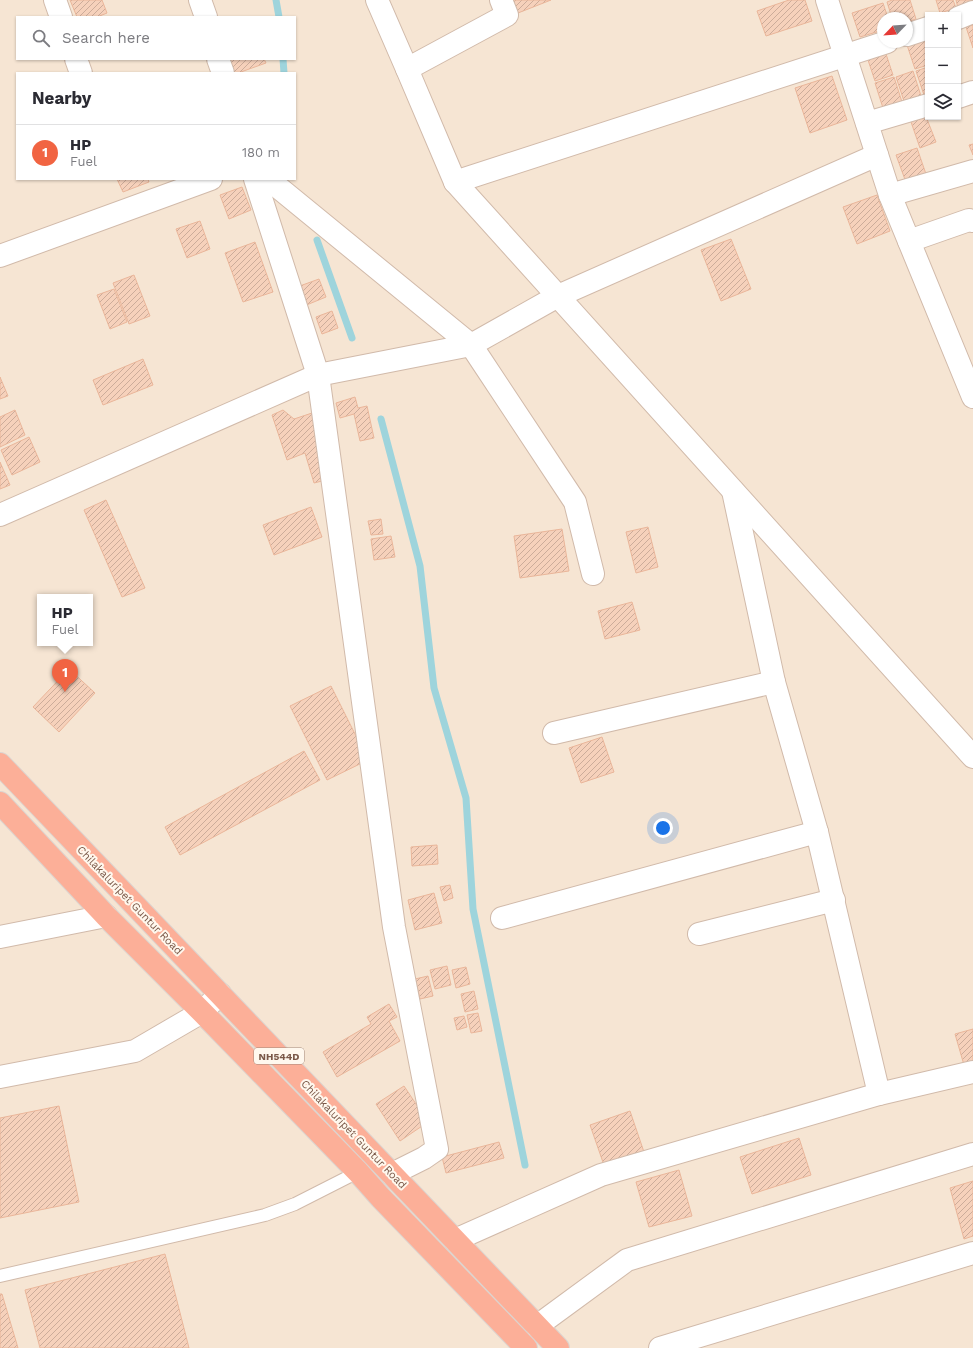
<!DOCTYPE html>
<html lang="en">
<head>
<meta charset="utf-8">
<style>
	:root { --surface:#fff; --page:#f2f2f3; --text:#2b2b33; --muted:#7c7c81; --line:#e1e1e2; --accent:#f16442 }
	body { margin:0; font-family:"Work Sans",sans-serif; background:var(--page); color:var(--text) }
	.controls { position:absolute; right:12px; top:12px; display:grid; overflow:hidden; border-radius:0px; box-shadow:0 1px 3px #0004 }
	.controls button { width:36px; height:36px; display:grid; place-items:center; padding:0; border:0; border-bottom:1px solid var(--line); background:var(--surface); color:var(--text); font:20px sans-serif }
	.compass { position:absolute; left:877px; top:12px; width:36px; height:36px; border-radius:50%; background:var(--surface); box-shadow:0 1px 3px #0004; rotate:245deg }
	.you { position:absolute; left:663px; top:828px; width:14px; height:14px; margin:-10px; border:3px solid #fff; border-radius:50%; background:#1a73e8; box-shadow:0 0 0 6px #1a73e833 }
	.badge { display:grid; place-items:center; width:26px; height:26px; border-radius:50%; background:var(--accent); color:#fff; font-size:13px; font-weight:700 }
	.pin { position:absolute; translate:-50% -33px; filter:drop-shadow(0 1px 2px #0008) }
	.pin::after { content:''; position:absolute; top:21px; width:14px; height:12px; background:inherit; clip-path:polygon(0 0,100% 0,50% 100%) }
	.popup { position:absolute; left:37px; top:594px; width:56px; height:52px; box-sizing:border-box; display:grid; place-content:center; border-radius:0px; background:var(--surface); filter:drop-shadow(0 1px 3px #0005); font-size:13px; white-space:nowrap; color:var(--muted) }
	.popup b { font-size:15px; color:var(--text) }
	.popup::after { content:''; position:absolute; left:50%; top:100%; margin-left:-8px; border:8px solid transparent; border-top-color:var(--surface) }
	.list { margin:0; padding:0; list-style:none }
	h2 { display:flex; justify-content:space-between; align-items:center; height:52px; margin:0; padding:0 16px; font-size:17px }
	h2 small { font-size:13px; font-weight:400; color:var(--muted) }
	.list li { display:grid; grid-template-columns:26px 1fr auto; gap:12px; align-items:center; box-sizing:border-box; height:56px; padding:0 16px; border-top:1px solid var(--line) }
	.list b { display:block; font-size:15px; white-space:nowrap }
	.list p { margin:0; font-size:13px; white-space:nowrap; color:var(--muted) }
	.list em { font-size:13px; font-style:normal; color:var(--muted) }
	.icon { flex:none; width:22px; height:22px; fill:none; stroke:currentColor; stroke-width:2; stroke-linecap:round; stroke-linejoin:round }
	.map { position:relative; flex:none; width:973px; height:1348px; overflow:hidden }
	.search { position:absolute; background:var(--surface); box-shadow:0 1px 3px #0004; left:16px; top:16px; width:280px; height:44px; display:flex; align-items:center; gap:10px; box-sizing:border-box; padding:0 14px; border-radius:0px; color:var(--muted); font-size:15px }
	.panel { position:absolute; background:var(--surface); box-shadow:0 1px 3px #0004; left:16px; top:72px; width:280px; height:108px; border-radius:0px }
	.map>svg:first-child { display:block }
</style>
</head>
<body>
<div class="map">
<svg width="973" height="1348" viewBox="0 0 973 1348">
	<defs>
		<pattern id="building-hatch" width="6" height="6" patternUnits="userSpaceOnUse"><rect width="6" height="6" fill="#f6d1bb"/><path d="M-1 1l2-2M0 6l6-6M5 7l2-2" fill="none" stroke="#ccac9a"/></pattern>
	</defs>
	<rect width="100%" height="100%" fill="#fef4e6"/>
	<!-- residential -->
	<path fill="#f6e5d3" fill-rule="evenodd" d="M0,0H973V1348H0ZM928,15H958V117H928ZM17,17H295V59H17ZM883,18H907V42H883ZM17,73H295V179H17ZM40,597H90V643H40Z"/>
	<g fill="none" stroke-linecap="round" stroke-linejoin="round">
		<!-- stream -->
		<g stroke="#9ed4dc" stroke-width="7">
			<polyline points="276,0 279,17"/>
			<polyline points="283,59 284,73"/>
			<polyline points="317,240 352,338"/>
			<polyline points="381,419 420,566 434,688 466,798 473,909 525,1165"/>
		</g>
	</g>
	<!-- building -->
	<g fill="url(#building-hatch)" stroke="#eab69a">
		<polygon points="70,0 102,0 107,13 97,17 77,17"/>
		<polygon points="513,0 551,0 518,13"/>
		<polygon points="789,0 805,0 812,21 766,36 757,11"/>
		<polygon points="892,0 910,0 916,19 907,22 907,18 892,18 887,2"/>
		<polygon points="936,0 953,0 956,8 940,13"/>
		<polygon points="956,0 973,0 973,4 958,8"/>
		<polygon points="883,3 888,18 883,18 883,30 860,37 852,13"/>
		<polygon points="973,25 973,48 966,27"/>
		<polygon points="924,39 928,52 928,65 915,69 907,45"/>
		<polygon points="885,51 893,75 875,81 867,57"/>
		<polygon points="228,59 264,59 266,63 238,73 233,73"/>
		<polygon points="928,67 928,94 924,95 916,71"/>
		<polygon points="913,71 921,96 904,101 896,77"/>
		<polygon points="832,76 847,120 810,133 795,88"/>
		<polygon points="894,77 902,102 883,108 875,83"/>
		<polygon points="925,114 936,142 920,148 910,119"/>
		<polygon points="973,144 973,155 969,145"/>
		<polygon points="917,148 927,177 907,185 896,155"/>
		<polygon points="117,179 148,179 149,182 123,192"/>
		<polygon points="242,187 251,210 229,219 220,195"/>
		<polygon points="877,195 890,231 857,244 843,207"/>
		<polygon points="200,221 210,249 187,258 176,229"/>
		<polygon points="731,239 751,289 721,301 701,250"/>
		<polygon points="255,242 273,292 243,302 225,253"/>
		<polygon points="134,275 150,316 129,324 113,283"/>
		<polygon points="319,279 326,297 304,306 297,287"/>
		<polygon points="114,289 127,322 110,329 97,295"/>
		<polygon points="332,311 338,328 322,334 316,317"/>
		<polygon points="143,359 153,385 103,405 93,380"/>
		<polygon points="0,377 8,396 0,399"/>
		<polygon points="355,397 358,408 367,406 374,438 360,441 354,414 340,418 336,403"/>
		<polygon points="15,410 25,435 0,447 0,417"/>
		<polygon points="283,410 294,419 312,413 326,480 314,483 305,453 287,460 272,415"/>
		<polygon points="29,437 40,462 12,475 1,450"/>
		<polygon points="0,462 10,485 0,489"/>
		<polygon points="106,500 145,588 122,597 84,510"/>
		<polygon points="311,507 322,537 274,555 263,525"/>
		<polygon points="381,519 383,534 371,535 368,521"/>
		<polygon points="648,527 658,567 636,573 626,532"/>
		<polygon points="562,529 569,571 520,578 514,536"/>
		<polygon points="391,536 395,557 374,560 371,539"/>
		<polygon points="632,602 640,630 605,639 598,611"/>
		<polygon points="69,669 95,693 59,732 33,707"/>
		<polygon points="331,686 368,760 327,780 290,706"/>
		<polygon points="602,737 614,772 581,783 569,748"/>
		<polygon points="304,751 320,780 180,855 165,827"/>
		<polygon points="437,845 438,864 412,866 411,847"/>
		<polygon points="450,885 453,898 444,901 440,887"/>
		<polygon points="434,893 442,923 415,930 408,900"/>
		<polygon points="447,966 451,985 435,989 430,970"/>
		<polygon points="466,967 470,984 456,988 452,970"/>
		<polygon points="428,976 433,996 420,999 415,979"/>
		<polygon points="474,991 478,1009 465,1012 461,994"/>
		<polygon points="389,1004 397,1017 389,1021 400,1041 337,1077 323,1052 371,1024 367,1017"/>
		<polygon points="478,1013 482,1031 471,1033 467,1015"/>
		<polygon points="464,1016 467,1027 457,1030 454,1018"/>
		<polygon points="973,1029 973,1062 964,1065 955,1034"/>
		<polygon points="404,1086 428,1122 400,1141 376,1104"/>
		<polygon points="59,1106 79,1202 0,1218 0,1118"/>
		<polygon points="630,1111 645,1155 605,1168 590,1125"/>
		<polygon points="799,1138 811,1175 752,1194 740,1157"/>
		<polygon points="499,1142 504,1158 446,1173 442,1157"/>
		<polygon points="679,1170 692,1216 649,1227 636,1182"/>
		<polygon points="973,1181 973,1236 964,1239 950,1188"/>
		<polygon points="165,1254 189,1348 40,1348 25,1290"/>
		<polygon points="0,1294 2,1294 18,1348 0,1348"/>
	</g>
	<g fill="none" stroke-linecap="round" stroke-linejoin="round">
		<!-- lane casing -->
		<g stroke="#d1baaa" stroke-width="14">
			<polyline id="lane" points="0,1276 265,1215 295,1204 358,1172"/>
		</g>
		<!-- street casing -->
		<g stroke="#d1baaa" stroke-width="24">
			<g id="street">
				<polyline points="55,0 61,17"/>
				<polyline points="200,0 206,17"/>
				<polyline points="377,0 407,69 455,182 973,757"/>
				<polyline points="827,0 890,195 973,397"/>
				<polyline points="958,18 973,12"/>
				<polyline points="907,35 928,28"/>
				<polyline points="76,59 81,73"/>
				<polyline points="218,59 223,73"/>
				<polyline points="407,69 507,15 501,0"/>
				<polyline points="958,97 973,92"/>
				<polyline points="867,123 928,105"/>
				<polyline points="255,179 318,375 394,927 437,1149 424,1158 392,1174"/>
				<polyline points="268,179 471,345 575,502 593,574"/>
				<polyline points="455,182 887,42"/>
				<polyline points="890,195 973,171"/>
				<polyline points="909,241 969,220 973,221"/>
				<polyline points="0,256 211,179"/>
				<polyline points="733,491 774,682 817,832 879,1094"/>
				<polyline points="0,515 318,375 471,345 558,296 877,155"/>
				<polyline points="554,733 774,682"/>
				<polyline points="502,918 817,832"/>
				<polyline points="699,934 834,900"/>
				<polyline points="0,937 106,916"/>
				<polyline points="0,1077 135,1051 202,1012 220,994"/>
				<polyline points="455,1240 601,1175 879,1094 973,1072"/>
				<polyline points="537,1326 627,1260 973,1154"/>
				<polyline points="660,1348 973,1253"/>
			</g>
		</g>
		<!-- highway casing -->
		<g stroke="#dcd4cf" stroke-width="24">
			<g id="highway">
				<polyline points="0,764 558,1348"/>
				<polyline points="0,803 106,916 202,1012 358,1172 381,1198 526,1348"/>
			</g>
		</g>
		<!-- lane -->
		<use href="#lane" stroke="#fff" stroke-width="12"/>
		<!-- street -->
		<use href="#street" stroke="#fff" stroke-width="22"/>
		<!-- highway -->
		<use href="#highway" stroke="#fcaf98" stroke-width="22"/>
	</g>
	<g text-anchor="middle" stroke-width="4" stroke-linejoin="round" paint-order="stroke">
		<!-- shield labels -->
		<rect fill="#fff8ee" stroke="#a2887a" stroke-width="1" x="254" y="1048" width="50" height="16" rx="3"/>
		<g font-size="10" font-weight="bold" fill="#7a5848">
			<text x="279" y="1060">NH544D</text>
		</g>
		<!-- street labels -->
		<g font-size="11" fill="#7a5848" stroke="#fff8ee">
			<text transform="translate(130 900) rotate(46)" y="4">Chilakaluripet Guntur Road</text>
			<text transform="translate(354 1134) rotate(46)" y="4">Chilakaluripet Guntur Road</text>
		</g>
	</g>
</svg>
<div class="controls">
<button>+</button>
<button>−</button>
<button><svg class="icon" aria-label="layers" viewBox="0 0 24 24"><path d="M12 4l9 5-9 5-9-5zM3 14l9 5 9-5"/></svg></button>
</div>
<svg class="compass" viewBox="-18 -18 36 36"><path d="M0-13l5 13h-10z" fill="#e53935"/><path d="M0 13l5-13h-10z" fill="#7c7c81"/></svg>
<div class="you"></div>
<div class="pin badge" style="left:65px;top:692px">1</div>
<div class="popup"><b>HP</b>Fuel</div>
<div class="search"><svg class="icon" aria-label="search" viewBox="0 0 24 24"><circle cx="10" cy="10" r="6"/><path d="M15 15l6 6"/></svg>Search here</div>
<section class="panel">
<h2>Nearby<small></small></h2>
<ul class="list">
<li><span class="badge">1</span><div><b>HP</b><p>Fuel</p></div><em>180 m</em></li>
</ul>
</section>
</div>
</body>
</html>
